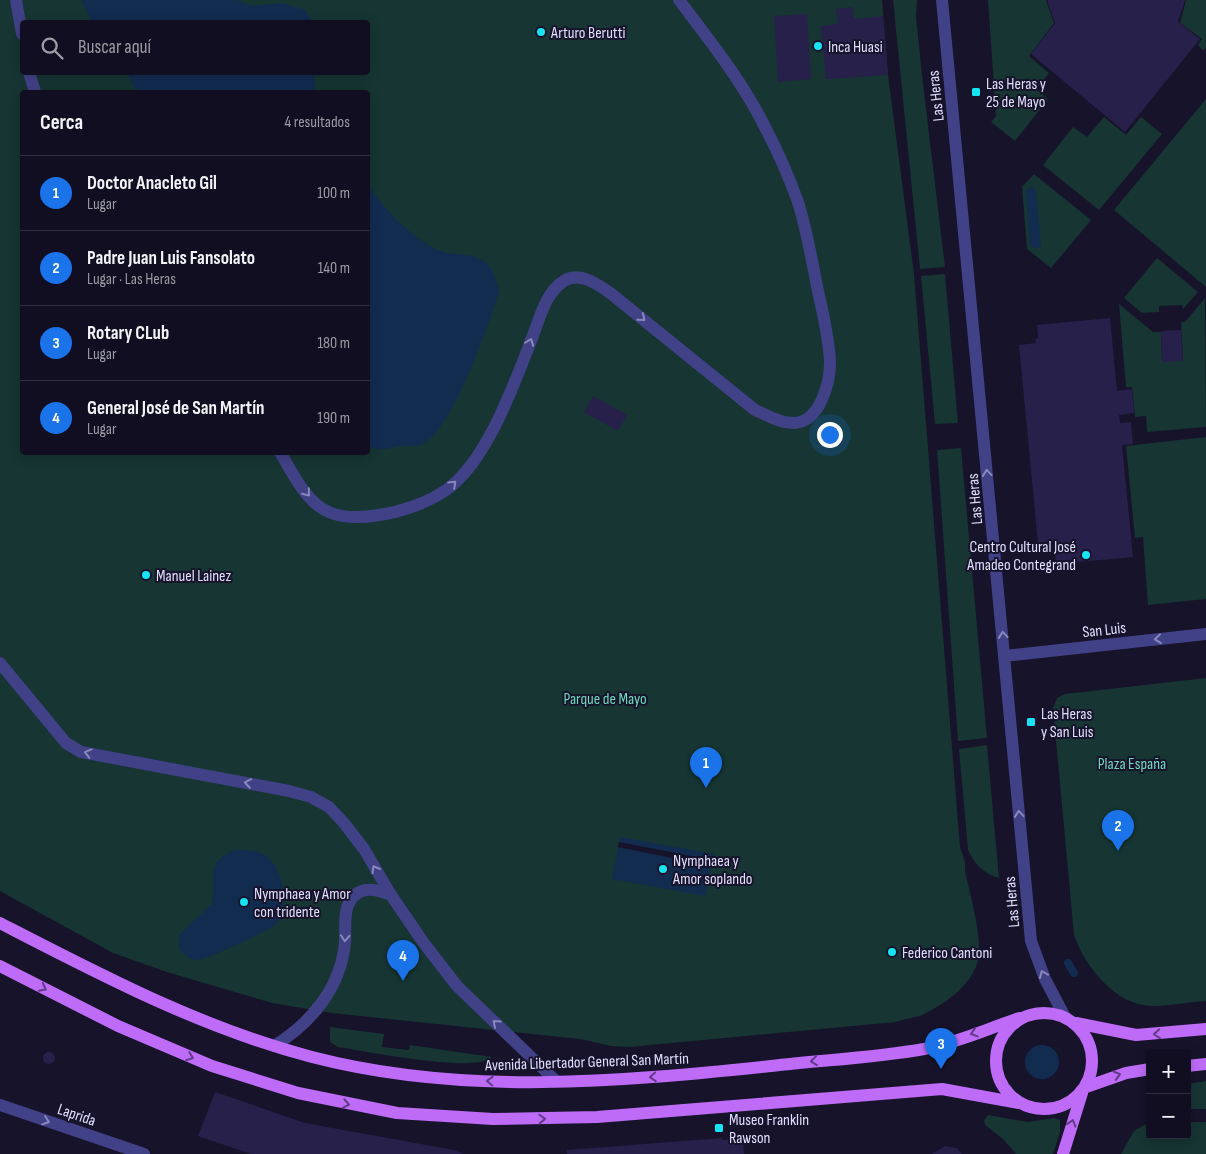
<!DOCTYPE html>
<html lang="es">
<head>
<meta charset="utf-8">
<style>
	:root { --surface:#100e20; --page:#191729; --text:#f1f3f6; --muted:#9c9ca5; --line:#302e3e; --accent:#1a73e8 }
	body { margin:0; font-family:"Sofia Sans Condensed",sans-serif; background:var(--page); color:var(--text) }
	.controls { position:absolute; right:15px; bottom:15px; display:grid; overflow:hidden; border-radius:5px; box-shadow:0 2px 12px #0003 }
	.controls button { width:45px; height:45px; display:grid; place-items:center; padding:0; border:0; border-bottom:1px solid var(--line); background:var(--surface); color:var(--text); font:25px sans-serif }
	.you { position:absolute; left:829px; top:434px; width:18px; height:18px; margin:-12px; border:4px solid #fff; border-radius:50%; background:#1a73e8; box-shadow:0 0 0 8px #1a73e833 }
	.badge { display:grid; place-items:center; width:32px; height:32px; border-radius:50%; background:var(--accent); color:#fff; font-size:16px; font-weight:700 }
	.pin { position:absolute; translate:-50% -41px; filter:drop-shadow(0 1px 2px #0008) }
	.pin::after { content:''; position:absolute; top:26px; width:18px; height:15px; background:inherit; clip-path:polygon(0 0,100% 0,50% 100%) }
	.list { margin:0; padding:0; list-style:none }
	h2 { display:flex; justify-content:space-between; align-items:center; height:65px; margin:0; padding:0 20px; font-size:21px }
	h2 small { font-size:16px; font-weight:400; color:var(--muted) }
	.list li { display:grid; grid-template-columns:32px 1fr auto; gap:15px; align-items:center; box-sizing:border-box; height:75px; padding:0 20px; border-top:1px solid var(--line) }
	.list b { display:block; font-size:19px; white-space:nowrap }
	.list p { margin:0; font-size:16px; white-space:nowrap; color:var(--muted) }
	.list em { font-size:16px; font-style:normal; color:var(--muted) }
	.icon { flex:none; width:28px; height:28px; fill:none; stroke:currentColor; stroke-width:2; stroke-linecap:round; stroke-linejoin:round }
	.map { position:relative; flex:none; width:1206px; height:1154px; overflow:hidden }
	.search { position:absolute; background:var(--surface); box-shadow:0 2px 12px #0003; left:20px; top:20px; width:350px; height:55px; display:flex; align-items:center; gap:12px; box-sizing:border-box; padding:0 18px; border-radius:5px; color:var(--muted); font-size:19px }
	.panel { position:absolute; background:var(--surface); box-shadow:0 2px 12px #0003; left:20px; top:90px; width:350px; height:365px; border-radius:5px }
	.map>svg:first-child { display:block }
</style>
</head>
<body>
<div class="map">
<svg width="1206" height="1154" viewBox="0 0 1206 1154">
	<rect width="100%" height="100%" fill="#16132b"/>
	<!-- green -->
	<g fill="#163533" fill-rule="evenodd">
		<path d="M0,0H882L888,75L914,274L960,847L965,862V870C970,896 980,926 979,953C978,981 946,1004 922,1015C914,1018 904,1019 896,1022L629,1047L611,1046L580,1039L332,1013L272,1003L167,972L113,953L0,891ZM22,22H368V72H22ZM22,92H368V452H22Z"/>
		<polygon points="893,0 917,0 916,16 922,75 945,267 920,269"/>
		<polygon points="988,0 1046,0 1054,23 1029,56 1049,73 1036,89 1048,99 1015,141 991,122 996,116"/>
		<polygon points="1186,0 1206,0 1206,48 1203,51 1198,45 1202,39 1180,23"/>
		<polygon points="1206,99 1206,287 1114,210"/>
		<polygon points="1104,117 1126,135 1141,117 1162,134 1099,210 1043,165 1073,127 1087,137"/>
		<polygon points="1034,174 1091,220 1051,268 1027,249 1022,187"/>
		<polygon points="1157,258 1198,292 1183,309 1182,305 1159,306 1159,312 1142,313 1124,298"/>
		<polygon points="945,274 958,423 935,424 921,276"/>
		<polygon points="1205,298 1206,427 1147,432 1146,416 1135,417 1132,387 1126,387 1119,304 1153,332 1161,332 1162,361 1183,360 1181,322 1185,322"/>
		<polygon points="1206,437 1206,599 1148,605 1143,537 1135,538 1126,446"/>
		<polygon points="961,448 987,738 958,741 937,450"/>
		<path d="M1206,678V1001C1188,1002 1170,1006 1153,1006C1116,1006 1085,967 1074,935L1053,708L1057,698L1065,694Z"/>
		<path d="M987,745L999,878C984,874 974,864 968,850L959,749Z"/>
		<path d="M330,1027L384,1034L382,1047L409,1050L410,1045L492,1057C478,1074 363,1051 338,1047L330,1042Z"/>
		<polygon points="1206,1081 1206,1109 1187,1109 1187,1084"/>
		<polygon points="988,1115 1028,1122 1054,1118 1060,1120 1060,1132 1053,1154 1016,1154 1003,1139 985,1125 984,1120"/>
		<polygon points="1149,1122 1150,1135 1187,1135 1187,1122 1206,1122 1206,1154 1121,1154 1134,1131"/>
	</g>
	<!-- water -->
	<g fill="#122c50">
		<polygon points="81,0 236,0 252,6 282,3 305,10 313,22 92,22"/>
		<polygon points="127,73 314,73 315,92 137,92"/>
		<path d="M368,185C384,208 403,229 428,245C458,265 489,239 499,291C489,324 453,428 423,444C416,447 408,445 400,446C387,448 380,453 368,445Z"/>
		<polygon points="1032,187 1036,191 1041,246 1035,249 1030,245 1026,192 1027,189"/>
		<polygon points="620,837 714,854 705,896 612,879"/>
		<path d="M236,850C245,850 258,850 266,856C283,868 290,906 277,923C273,929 205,960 198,960C190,960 183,955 179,948V935L212,904C217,880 204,860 236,850Z"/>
		<circle cx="1042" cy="1062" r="17"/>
	</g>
	<!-- pier -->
	<polygon fill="#16132b" points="619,842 712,860 712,863 711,866 618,847"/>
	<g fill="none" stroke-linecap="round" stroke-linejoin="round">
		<!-- stream -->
		<polyline stroke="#122c50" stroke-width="8" points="1068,963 1074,973"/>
	</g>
	<!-- building -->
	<g fill="#27204b">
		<polygon points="1047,0 1185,0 1178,22 1200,39 1125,132 1031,54 1055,23"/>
		<polygon points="852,7 854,19 883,16 888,75 826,79 821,26 838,24 836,9"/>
		<polygon points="807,14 811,79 778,82 774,16"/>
		<polygon points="1110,318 1117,391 1132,389 1134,413 1119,415 1120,423 1131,422 1133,444 1122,445 1133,557 1056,564 1054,542 1038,543 1019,345 1036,343 1035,339 1038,338 1037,325"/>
		<polygon points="1181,330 1183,361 1162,362 1161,331"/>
		<polygon points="593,396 627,415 618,431 584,412"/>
		<circle cx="49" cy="1058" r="6"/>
		<polygon points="215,1092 305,1123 454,1150 464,1154 251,1154 198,1136"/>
		<polygon points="722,1138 722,1140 743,1138 744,1154 567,1154 567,1150"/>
		<polygon points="945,1146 957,1148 962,1154 932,1154"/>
	</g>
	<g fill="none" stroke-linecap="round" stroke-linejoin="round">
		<!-- minor -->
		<g stroke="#414187" stroke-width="12">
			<polyline points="16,0 22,34"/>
			<polyline points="942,0 1031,941 1045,979 1065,1017"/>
			<polyline points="29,72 35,92"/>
			<path d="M280,452C307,499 319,525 379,515C400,512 428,503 446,490C488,461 516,379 534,333C540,316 547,291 564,281C579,271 597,284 609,292L755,410C767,415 781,424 795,423C820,421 830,383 830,362C829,338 823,314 818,291C812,261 807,231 798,202C789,177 778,152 766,129C743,82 710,41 679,0"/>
			<polyline points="1005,656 1206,634"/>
			<polyline points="0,663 66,743 81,752 289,791 311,797 329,807 344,823 364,849 391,895 423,942 457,986 556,1081"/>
			<path d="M274,1046C311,1023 341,988 345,942C346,930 343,911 350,901C360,885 376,889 391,895"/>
			<polyline points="0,1105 144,1154"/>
		</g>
		<!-- primary -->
		<g stroke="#be6cf7" stroke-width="12">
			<path d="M0,923C101,975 201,1028 312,1057C462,1096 619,1082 771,1066C822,1060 874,1058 924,1049C957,1043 989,1028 1020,1018"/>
			<polyline points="0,966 118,1026 212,1066 298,1093 397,1113 493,1119 597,1117 942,1089 1019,1103"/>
			<circle cx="1044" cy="1061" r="48"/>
			<polyline points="1076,1023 1136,1035 1206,1029"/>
			<polyline points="1187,1066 1206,1064"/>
			<polyline points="1086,1087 1126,1073 1150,1069"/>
			<polyline points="1063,1154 1082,1093"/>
		</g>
	</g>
	<!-- one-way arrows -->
	<defs><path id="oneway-chevron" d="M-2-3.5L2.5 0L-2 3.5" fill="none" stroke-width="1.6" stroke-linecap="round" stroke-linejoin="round" transform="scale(1.25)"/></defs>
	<g stroke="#8988bc">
		<use href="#oneway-chevron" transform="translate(642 318) rotate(39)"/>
		<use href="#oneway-chevron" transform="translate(530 342) rotate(-69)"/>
		<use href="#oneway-chevron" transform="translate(987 473) rotate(-95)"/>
		<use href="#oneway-chevron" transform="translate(453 484) rotate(-43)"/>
		<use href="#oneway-chevron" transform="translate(307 493) rotate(51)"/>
		<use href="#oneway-chevron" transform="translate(1003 635) rotate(-95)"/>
		<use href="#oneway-chevron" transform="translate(1158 639) rotate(174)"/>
		<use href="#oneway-chevron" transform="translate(88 753) rotate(-165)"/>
		<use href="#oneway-chevron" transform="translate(248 783) rotate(-170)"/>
		<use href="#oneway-chevron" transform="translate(1019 814) rotate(-95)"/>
		<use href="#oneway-chevron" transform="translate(375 869) rotate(-120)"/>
		<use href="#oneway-chevron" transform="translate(345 938) rotate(93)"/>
		<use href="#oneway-chevron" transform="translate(1043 974) rotate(-113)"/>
		<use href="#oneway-chevron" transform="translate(496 1023) rotate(-138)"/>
		<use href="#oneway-chevron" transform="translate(46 1121) rotate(19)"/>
	</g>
	<g stroke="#623b87">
		<use href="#oneway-chevron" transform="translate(43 988) rotate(27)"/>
		<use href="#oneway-chevron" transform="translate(974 1033) rotate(162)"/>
		<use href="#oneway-chevron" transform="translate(1157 1034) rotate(175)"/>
		<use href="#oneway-chevron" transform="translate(190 1057) rotate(21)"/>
		<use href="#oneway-chevron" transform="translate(814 1061) rotate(174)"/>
		<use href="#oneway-chevron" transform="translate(1117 1075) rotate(-16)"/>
		<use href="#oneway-chevron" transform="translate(653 1077) rotate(176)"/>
		<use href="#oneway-chevron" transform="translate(490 1081) rotate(-178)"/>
		<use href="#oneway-chevron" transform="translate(346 1104) rotate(11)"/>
		<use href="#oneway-chevron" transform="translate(542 1119) rotate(-2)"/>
		<use href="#oneway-chevron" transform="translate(1072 1123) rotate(-73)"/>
	</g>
	<!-- markers -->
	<g fill="#16e4f3" stroke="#16132b" stroke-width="2">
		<circle cx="541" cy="32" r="5"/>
		<circle cx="818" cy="46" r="5"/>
		<rect x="971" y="87" width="10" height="10" rx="2.5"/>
		<circle cx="1086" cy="555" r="5"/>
		<circle cx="146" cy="575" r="5"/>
		<rect x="1026" y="717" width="10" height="10" rx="2.5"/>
		<circle cx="663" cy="869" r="5"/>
		<circle cx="244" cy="902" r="5"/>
		<circle cx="892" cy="952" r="5"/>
		<rect x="714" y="1123" width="10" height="10" rx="2.5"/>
	</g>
	<g text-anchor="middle" stroke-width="4" stroke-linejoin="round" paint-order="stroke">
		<!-- poi labels -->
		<g font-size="16" fill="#e1dffd" stroke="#16132b" text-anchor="start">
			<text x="551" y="38">Arturo Berutti</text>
			<text x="828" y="52">Inca Huasi</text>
			<text x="986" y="89">Las Heras y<tspan x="986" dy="18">25 de Mayo</tspan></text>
			<text x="1076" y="552" text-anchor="end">Centro Cultural José<tspan x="1076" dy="18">Amadeo Contegrand</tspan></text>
			<text x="156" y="581">Manuel Lainez</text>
			<text x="1041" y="719">Las Heras<tspan x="1041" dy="18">y San Luis</tspan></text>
			<text x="673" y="866">Nymphaea y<tspan x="673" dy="18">Amor soplando</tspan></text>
			<text x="254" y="899">Nymphaea y Amor<tspan x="254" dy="18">con tridente</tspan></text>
			<text x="902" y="958">Federico Cantoni</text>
			<text x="729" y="1125">Museo Franklin<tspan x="729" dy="18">Rawson</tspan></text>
		</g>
		<!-- street labels -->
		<g font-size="16" fill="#e1dffd" stroke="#16132b">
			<text transform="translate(935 96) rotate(-96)" y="6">Las Heras</text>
			<text transform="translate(974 499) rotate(-95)" y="6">Las Heras</text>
			<text transform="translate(1104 629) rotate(-6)" y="6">San Luis</text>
			<text transform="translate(1011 902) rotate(-95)" y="6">Las Heras</text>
			<text transform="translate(587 1061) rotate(-2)" y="6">Avenida Libertador General San Martín</text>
			<text transform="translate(77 1114) rotate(19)" y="6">Laprida</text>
		</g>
		<!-- park labels -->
		<g font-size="16" fill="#6ddbbc" stroke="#16132b">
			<text x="605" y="704">Parque de Mayo</text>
			<text x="1132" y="769">Plaza España</text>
		</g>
	</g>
</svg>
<div class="controls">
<button>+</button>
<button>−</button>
</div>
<div class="you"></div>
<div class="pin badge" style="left:706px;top:788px">1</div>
<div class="pin badge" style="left:1118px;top:851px">2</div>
<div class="pin badge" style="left:941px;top:1069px">3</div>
<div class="pin badge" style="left:403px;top:981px">4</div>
<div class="search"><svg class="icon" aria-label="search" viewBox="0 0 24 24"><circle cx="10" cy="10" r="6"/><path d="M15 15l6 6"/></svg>Buscar aquí</div>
<section class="panel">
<h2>Cerca<small>4 resultados</small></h2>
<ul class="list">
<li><span class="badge">1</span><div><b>Doctor Anacleto Gil</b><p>Lugar</p></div><em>100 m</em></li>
<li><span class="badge">2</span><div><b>Padre Juan Luis Fansolato</b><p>Lugar · Las Heras</p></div><em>140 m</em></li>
<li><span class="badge">3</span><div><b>Rotary CLub</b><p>Lugar</p></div><em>180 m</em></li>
<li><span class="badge">4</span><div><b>General José de San Martín</b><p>Lugar</p></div><em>190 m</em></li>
</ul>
</section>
</div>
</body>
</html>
